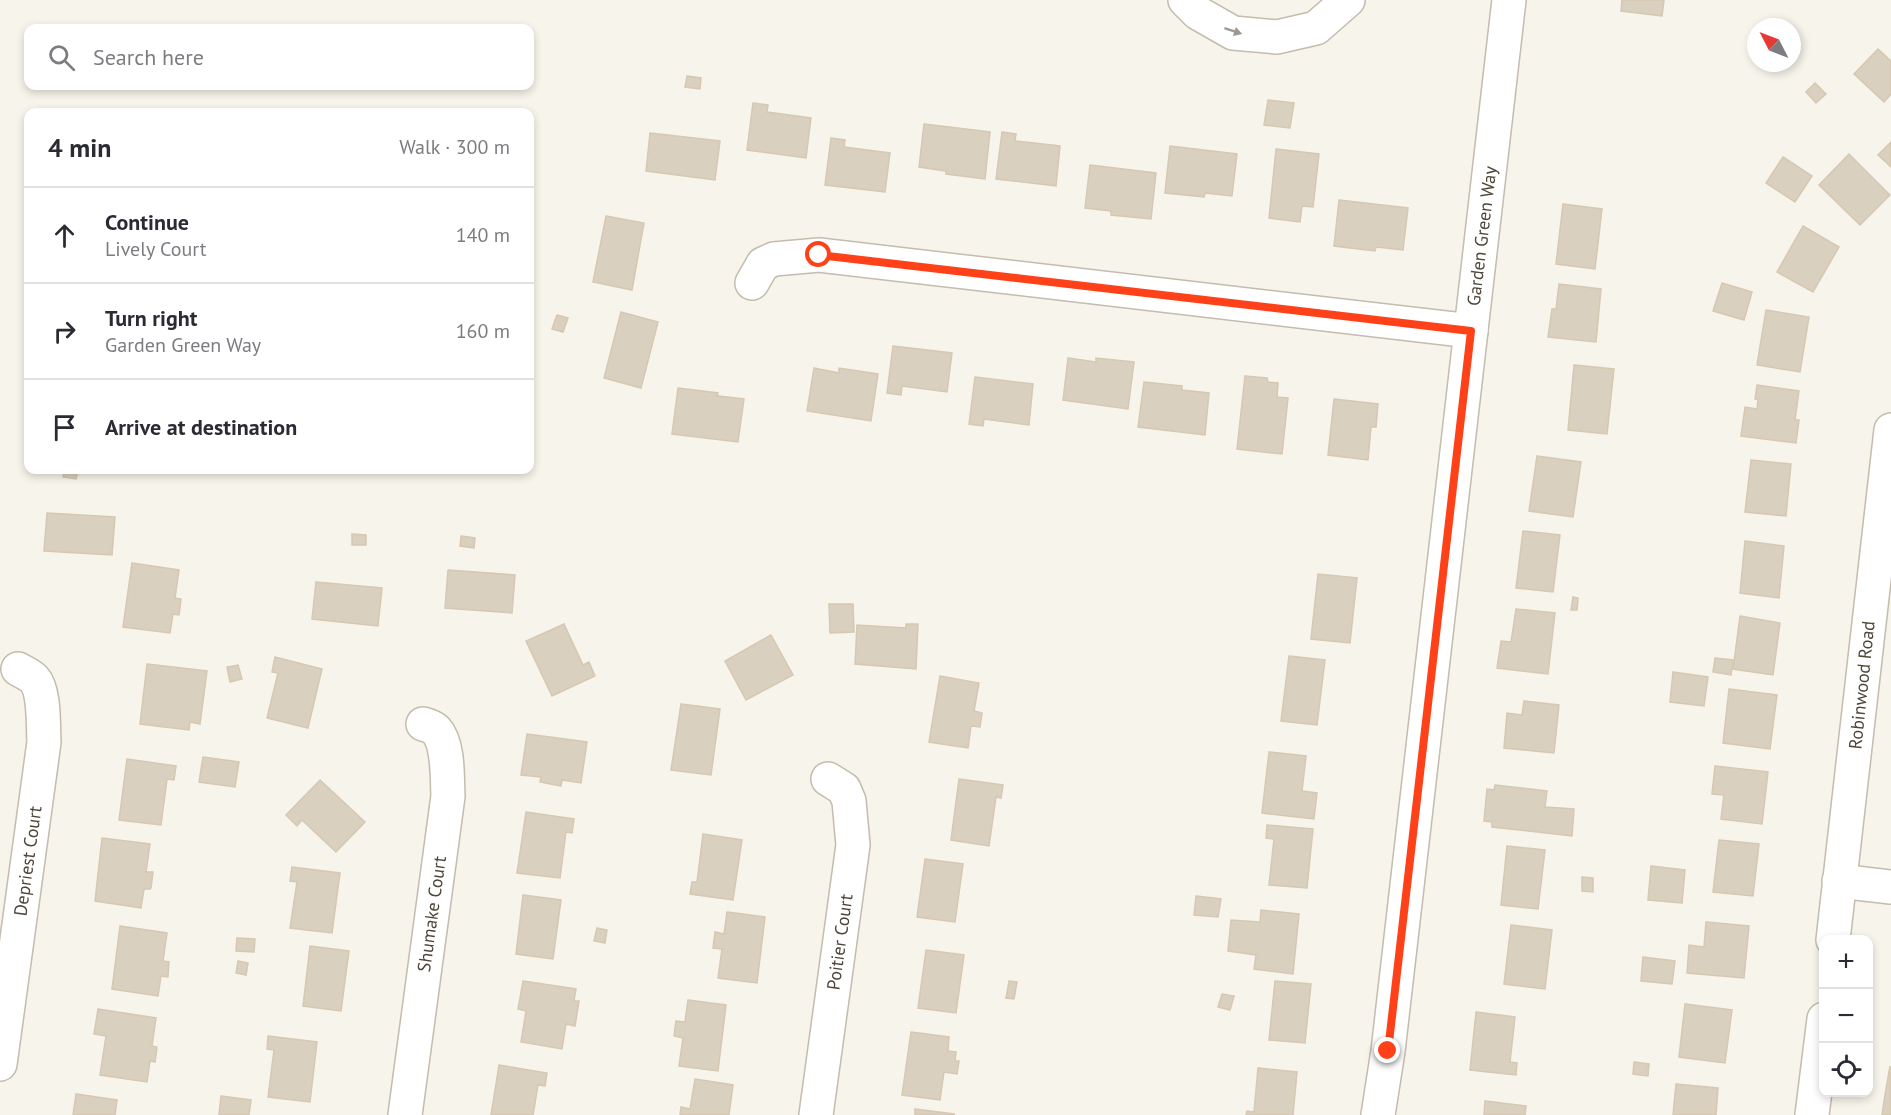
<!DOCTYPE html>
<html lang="en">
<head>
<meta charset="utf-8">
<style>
	:root { --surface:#fff; --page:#f7f7f7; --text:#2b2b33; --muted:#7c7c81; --line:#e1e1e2 }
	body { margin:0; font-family:"PT Sans",sans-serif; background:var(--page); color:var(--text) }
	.controls { position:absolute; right:18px; bottom:18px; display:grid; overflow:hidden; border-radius:12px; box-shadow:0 3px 9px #0003 }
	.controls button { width:54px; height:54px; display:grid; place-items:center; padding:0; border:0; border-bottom:2px solid var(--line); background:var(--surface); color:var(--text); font:30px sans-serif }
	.compass { position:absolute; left:1747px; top:18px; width:54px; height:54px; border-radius:50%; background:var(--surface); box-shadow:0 3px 9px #0003; rotate:312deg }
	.stop { position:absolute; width:18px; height:18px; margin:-14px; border:4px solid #ff411a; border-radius:50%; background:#fff }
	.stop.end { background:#ff411a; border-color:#fff; box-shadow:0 2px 6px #0008 }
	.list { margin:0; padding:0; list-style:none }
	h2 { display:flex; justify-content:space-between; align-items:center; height:78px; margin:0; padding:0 24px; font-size:26px }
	h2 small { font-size:20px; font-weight:400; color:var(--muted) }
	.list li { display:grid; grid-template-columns:39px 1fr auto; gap:18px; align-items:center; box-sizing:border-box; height:96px; padding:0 24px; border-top:2px solid var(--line) }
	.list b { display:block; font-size:22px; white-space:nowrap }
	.list p { margin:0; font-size:20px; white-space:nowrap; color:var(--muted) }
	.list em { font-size:20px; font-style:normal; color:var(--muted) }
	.icon { flex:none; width:33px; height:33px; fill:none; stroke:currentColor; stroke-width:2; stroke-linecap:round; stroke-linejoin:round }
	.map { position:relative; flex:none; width:1891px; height:1115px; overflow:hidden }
	.search { position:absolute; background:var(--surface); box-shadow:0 3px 9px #0003; left:24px; top:24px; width:510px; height:66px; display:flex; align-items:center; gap:15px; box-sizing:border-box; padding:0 21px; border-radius:12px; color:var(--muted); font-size:22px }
	.panel { position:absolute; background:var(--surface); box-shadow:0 3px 9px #0003; left:24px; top:108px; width:510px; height:366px; border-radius:12px }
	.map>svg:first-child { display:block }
</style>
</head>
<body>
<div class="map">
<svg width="1891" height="1115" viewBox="0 0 1891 1115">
	<rect width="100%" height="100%" fill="#f7f4eb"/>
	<!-- building -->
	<g fill="#dad0bf" stroke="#d6c8b1" stroke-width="1.5">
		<polygon points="1622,0 1664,0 1662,16 1621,11"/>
		<polygon points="1878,49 1891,61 1891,94 1884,102 1854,74"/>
		<polygon points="687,76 701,78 700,89 685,87"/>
		<polygon points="1815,83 1826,94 1816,103 1806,92"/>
		<polygon points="1268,100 1294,103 1290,128 1264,125"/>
		<polygon points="753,103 768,105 767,112 811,118 806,158 747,150"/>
		<polygon points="924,124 990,132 985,179 946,174 946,171 919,167"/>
		<polygon points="1002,132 1016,134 1015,141 1060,146 1056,186 996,179"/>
		<polygon points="650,133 720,141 715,180 646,171"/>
		<polygon points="831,138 845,140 844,147 890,153 885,192 825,185"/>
		<polygon points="1891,142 1891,167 1878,155"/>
		<polygon points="1170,146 1237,154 1232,196 1205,193 1204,197 1165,193"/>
		<polygon points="1276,149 1319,154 1313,207 1302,206 1300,222 1269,218"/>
		<polygon points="1849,154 1890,195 1860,225 1819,185"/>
		<polygon points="1783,157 1812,176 1795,202 1766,183"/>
		<polygon points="1090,165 1156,173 1151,219 1111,215 1111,211 1085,208"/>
		<polygon points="1339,200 1408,208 1403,250 1376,247 1375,251 1334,246"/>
		<polygon points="1563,204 1602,209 1595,269 1556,264"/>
		<polygon points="606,216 644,223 632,290 593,282"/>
		<polygon points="1803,226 1839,247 1813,292 1777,272"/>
		<polygon points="1722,283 1752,292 1744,320 1713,311"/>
		<polygon points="1559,284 1601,289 1596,342 1548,337 1552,309 1556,309"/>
		<polygon points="1766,310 1809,317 1800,372 1757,365"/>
		<polygon points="621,312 658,322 641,388 604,378"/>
		<polygon points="557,315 568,318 563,332 552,329"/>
		<polygon points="893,346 952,353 947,392 902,386 901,395 887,393"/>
		<polygon points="1068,358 1096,362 1096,358 1134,362 1128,409 1063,400"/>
		<polygon points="1574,365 1614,369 1607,434 1568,430"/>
		<polygon points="814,368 839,373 839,368 878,374 871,421 807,411"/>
		<polygon points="1245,376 1267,378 1268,382 1278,383 1277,397 1288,398 1282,454 1237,449"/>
		<polygon points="975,377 1033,384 1029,425 984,419 983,426 969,424"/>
		<polygon points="1144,382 1182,386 1182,390 1209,393 1205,435 1138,427"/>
		<polygon points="1757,385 1799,391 1795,420 1799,420 1796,443 1741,436 1745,407 1757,409 1758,399 1755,399"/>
		<polygon points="678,388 718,393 717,396 719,396 744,399 738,442 672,434"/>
		<polygon points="1334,399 1378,404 1376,427 1371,427 1368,460 1328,455"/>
		<polygon points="1537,456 1581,462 1573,517 1529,511"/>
		<polygon points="1751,460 1791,464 1786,516 1745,512"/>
		<polygon points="65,470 78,470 76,479 63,477"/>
		<polygon points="47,513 115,517 112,555 44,551"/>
		<polygon points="1523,531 1560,535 1553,592 1516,588"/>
		<polygon points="352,534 366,535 366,545 352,545"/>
		<polygon points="461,536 475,538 474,548 460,546"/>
		<polygon points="1745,541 1784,546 1779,598 1740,593"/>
		<polygon points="132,563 179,570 175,598 181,599 179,615 173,614 170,633 123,627"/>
		<polygon points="448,570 515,575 512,613 445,608"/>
		<polygon points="1318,574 1357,578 1350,643 1311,639"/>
		<polygon points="316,582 382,588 378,626 312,619"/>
		<polygon points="1573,597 1578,598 1577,610 1571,610"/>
		<polygon points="829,604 853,604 854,632 830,633"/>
		<polygon points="1516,609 1555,613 1548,674 1497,668 1501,641 1511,642"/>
		<polygon points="1740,616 1780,623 1773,675 1733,669"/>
		<polygon points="564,624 583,665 589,662 595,676 552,696 526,641"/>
		<polygon points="906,624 918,624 916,669 855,664 857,625 906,628"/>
		<polygon points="771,635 793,675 746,700 725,661"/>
		<polygon points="1289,656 1325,660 1317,725 1281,721"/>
		<polygon points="275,657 322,669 308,728 267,718 278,673 272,672"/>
		<polygon points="1715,658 1733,660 1731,675 1713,672"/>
		<polygon points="147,664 207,671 200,724 190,722 189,730 140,724"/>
		<polygon points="238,665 242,679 230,682 227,667"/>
		<polygon points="1673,672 1708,677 1704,706 1670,702"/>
		<polygon points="940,676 979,683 974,711 982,713 980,727 971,726 968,748 929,742"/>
		<polygon points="1729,689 1777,695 1770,749 1723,743"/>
		<polygon points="1524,701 1559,705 1554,753 1504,748 1507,713 1522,715"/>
		<polygon points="681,704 720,709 711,775 671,770"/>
		<polygon points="527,734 587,742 581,783 562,780 561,786 540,782 541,777 521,775"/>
		<polygon points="1269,752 1306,756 1302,791 1317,793 1314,819 1262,813"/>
		<polygon points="203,757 239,762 235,787 199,782"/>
		<polygon points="127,759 176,766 174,780 167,779 161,825 119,820"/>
		<polygon points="1715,766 1768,772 1762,824 1721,819 1724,795 1712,794"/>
		<polygon points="959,779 1003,785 1001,798 996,797 989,846 951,840"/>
		<polygon points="320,780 365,822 336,852 302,820 297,826 286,815"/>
		<polygon points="1495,785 1547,791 1545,807 1574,809 1572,836 1492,827 1492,822 1484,821 1487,789 1494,790"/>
		<polygon points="526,812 574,819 572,833 566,832 560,878 517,873"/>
		<polygon points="1267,825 1313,829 1307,888 1269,885 1274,839 1266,838"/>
		<polygon points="703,834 742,840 733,900 690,894 692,882 697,882"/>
		<polygon points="102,838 150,844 146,872 153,872 151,888 150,889 144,889 141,908 95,901"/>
		<polygon points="1719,840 1759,844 1753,896 1713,892"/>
		<polygon points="1507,846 1545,850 1538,909 1501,905"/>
		<polygon points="925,859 963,864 955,922 917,917"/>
		<polygon points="1651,866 1685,870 1682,903 1648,900"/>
		<polygon points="292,867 340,873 332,933 290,928 297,882 290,881"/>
		<polygon points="1582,877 1593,878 1593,892 1582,891"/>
		<polygon points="523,895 561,900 553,959 516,954"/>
		<polygon points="1196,896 1221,899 1218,917 1194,915"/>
		<polygon points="1261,910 1299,914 1293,974 1254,969 1256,955 1228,951 1231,920 1260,922"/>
		<polygon points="727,912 765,917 757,983 718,978 722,949 713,948 715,932 724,934"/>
		<polygon points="1706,922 1749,926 1744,978 1687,973 1689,945 1704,947"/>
		<polygon points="1511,925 1552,930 1545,989 1504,984"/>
		<polygon points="120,926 167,933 163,961 169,962 168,977 161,976 158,996 112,989"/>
		<polygon points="597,928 607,930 605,943 594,941"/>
		<polygon points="237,938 255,939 254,952 236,951"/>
		<polygon points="310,946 349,951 341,1011 303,1006"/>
		<polygon points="926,950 964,955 956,1013 918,1008"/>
		<polygon points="1643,957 1675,961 1672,984 1641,981"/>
		<polygon points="238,961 248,963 246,975 236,973"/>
		<polygon points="523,981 576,989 574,1001 579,1001 575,1026 566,1024 562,1049 521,1042 526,1011 518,1009"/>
		<polygon points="1009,981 1017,982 1014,999 1006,998"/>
		<polygon points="1275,981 1311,984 1305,1043 1269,1040"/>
		<polygon points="1222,994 1234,996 1230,1010 1218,1007"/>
		<polygon points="688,1000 726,1005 718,1071 679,1066 683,1038 674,1036 676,1021 685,1022"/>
		<polygon points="1685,1004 1732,1010 1725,1063 1679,1057"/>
		<polygon points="98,1009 156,1018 152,1046 157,1047 155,1062 150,1061 147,1082 100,1075 106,1036 94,1034"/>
		<polygon points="1476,1012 1515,1017 1510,1062 1517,1063 1516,1075 1470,1070"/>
		<polygon points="911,1032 949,1037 948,1051 956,1052 955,1061 959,1061 957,1074 944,1072 940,1100 902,1095"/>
		<polygon points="268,1036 317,1042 310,1102 268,1097 274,1050 267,1049"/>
		<polygon points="1634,1062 1649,1064 1648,1076 1633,1074"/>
		<polygon points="499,1065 547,1073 545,1086 538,1085 533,1115 491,1115"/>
		<polygon points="1890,1066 1891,1115 1882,1115 1884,1101"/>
		<polygon points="1258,1068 1297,1072 1293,1115 1246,1115 1247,1111 1254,1112"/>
		<polygon points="695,1079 733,1085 729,1115 680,1115 681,1107 690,1109"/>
		<polygon points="1676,1084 1718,1088 1716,1115 1673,1115"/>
		<polygon points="76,1094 117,1100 115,1115 73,1115"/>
		<polygon points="221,1096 251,1100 249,1115 219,1115"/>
		<polygon points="1485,1101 1526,1106 1525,1115 1484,1115"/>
		<polygon points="915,1109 954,1114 954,1115 915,1115"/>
	</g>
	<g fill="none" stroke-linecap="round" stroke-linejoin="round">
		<!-- minor casing -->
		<g stroke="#c4bcac" stroke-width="36">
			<g id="minor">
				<polyline points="1185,0 1198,13 1233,33 1277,37 1316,28 1348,0"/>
				<polyline points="752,283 763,264 774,259 819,255 1471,331"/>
				<polyline points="1839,881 1891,887"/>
				<polyline points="1833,940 1891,430"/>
				<path d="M0,1064L44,742C43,726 45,691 34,679C30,675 23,672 18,669"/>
				<path d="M405,1115L448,796C447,778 449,744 436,730C433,727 427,725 423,724"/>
				<polyline points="816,1115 853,845 849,801 844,789 828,779"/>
				<polyline points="1378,1115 1388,1051 1509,0"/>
				<polyline points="1812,1115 1824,1019"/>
			</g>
		</g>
		<!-- minor -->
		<use href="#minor" stroke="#fff" stroke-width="33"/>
	</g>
	<!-- one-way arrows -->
	<defs><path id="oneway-solid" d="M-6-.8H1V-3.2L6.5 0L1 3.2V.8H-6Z" transform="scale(1.5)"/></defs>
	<use fill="#9d9991" href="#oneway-solid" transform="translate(1233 31) rotate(18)"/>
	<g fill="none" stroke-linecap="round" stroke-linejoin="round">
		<!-- route -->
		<polyline stroke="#ff411a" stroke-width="8" points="819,255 1471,331 1388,1051"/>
	</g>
	<g text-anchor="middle" stroke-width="5" stroke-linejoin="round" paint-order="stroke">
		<!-- street labels -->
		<g font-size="18" fill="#4d4537" stroke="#fff">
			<text transform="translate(1482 236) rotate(-83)" y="6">Garden Green Way</text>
			<text transform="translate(1862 685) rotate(-84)" y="6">Robinwood Road</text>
			<text transform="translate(28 861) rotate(-82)" y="6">Depriest Court</text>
			<text transform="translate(432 914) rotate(-82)" y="6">Shumake Court</text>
			<text transform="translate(840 942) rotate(-82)" y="6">Poitier Court</text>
		</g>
	</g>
</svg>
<div class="controls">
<button>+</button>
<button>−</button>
<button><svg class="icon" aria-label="locate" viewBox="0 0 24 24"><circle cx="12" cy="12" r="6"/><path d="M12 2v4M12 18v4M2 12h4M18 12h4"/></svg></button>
</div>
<svg class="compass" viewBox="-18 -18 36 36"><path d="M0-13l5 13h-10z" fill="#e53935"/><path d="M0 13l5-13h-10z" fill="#7c7c81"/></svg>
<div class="stop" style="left:819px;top:255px"></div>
<div class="stop end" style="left:1388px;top:1051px"></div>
<div class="search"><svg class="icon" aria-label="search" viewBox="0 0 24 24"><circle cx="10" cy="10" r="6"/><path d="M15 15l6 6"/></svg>Search here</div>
<section class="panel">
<h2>4 min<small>Walk · 300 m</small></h2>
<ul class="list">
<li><svg class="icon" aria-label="ahead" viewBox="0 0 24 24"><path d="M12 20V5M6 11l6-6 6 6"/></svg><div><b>Continue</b><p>Lively Court</p></div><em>140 m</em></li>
<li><svg class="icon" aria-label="right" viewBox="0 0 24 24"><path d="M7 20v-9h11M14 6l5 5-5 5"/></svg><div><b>Turn right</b><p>Garden Green Way</p></div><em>160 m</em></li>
<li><svg class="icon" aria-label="arrive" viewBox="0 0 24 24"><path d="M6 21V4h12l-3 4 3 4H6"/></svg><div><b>Arrive at destination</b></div></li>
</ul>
</section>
</div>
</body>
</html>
